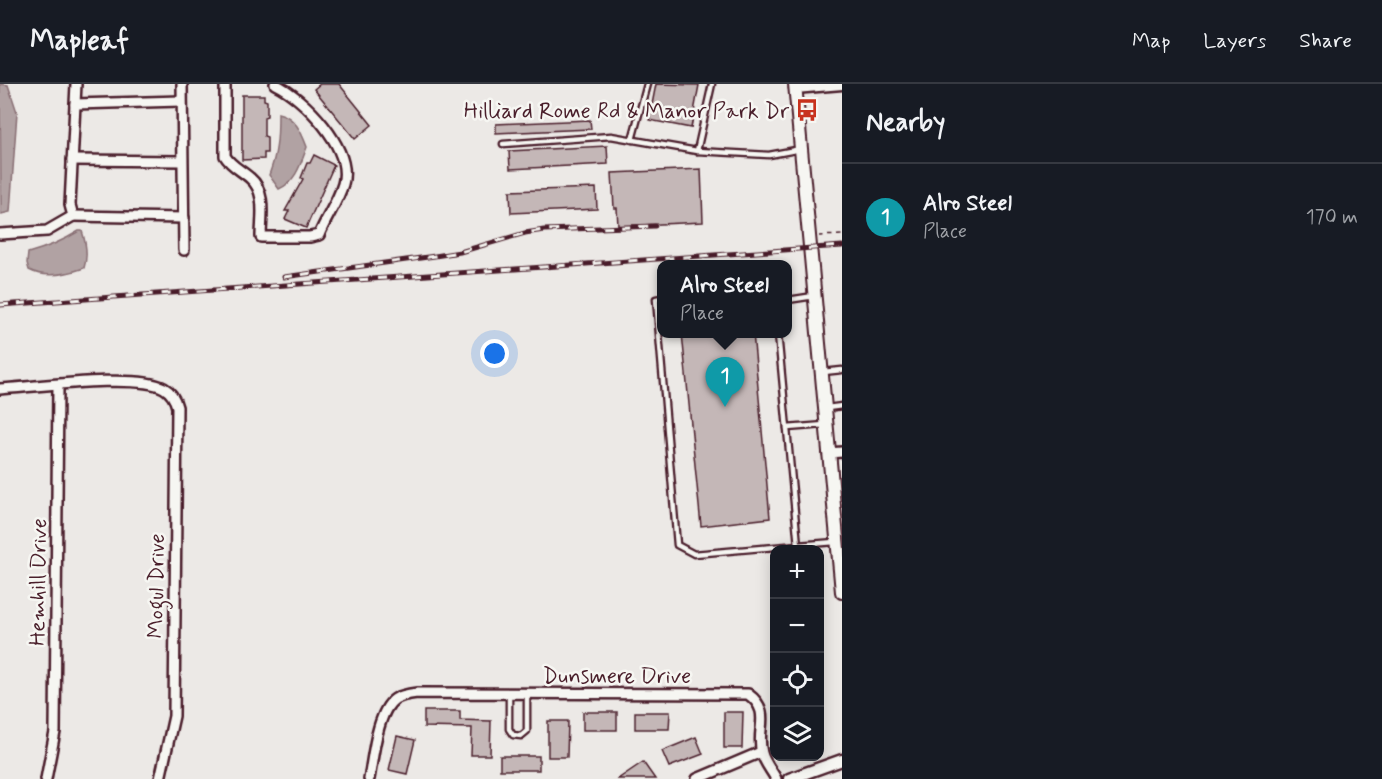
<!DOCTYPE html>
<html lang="en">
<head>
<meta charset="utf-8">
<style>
	:root { --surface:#171b24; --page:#20242c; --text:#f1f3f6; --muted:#9ea1a6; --line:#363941; --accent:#7c3aed }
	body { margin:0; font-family:Mynerve,sans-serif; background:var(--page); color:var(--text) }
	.controls { position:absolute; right:18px; bottom:18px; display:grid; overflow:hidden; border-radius:12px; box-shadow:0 3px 15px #0003 }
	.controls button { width:54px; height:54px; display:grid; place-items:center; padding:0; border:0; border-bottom:2px solid var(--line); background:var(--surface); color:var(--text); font:30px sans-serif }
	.you { position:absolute; left:495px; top:270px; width:21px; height:21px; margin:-15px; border:4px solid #fff; border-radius:50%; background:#1a73e8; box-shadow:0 0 0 9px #1a73e833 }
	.badge { display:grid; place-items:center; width:39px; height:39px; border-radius:50%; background:var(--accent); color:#fff; font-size:20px; font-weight:700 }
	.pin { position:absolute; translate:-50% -50px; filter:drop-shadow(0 2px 3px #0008) }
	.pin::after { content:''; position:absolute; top:32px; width:21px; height:18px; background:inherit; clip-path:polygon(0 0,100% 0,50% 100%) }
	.popup { position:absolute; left:657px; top:176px; width:135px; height:78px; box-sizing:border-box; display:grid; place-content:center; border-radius:12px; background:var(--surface); filter:drop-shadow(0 2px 4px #0005); font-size:20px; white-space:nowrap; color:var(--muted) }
	.popup b { font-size:22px; color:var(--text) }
	.popup::after { content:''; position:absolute; left:50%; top:100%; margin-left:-12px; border:12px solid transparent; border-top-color:var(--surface) }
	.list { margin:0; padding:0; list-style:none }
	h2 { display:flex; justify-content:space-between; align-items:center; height:78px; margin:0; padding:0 24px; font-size:26px }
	h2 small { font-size:20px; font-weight:400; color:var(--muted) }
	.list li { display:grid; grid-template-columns:39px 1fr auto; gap:18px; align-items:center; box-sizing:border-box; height:108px; padding:0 24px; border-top:2px solid var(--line) }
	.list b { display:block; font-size:22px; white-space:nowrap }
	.list p { margin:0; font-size:20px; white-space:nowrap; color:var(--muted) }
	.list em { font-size:20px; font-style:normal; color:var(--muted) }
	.icon { flex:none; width:33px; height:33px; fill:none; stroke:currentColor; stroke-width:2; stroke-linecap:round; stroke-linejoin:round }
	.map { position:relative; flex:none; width:842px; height:695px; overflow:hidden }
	header { display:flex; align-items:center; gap:36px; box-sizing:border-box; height:84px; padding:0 30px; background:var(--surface); border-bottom:2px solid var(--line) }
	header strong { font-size:28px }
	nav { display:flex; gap:33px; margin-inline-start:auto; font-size:21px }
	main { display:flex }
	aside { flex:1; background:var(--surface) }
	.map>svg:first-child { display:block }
</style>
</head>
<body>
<header>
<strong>Mapleaf</strong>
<nav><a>Map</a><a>Layers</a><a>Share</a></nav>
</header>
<main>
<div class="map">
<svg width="842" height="695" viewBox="0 0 842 695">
	<rect width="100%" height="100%" fill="#ece9e6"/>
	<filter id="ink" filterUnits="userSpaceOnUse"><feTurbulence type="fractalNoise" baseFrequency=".0167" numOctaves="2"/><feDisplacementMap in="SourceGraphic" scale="12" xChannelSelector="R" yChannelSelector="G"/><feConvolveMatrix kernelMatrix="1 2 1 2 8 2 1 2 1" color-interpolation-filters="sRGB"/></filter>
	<g filter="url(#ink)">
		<!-- water -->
		<g fill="#b1a2a3" stroke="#886e73" stroke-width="1.5">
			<polygon points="0,0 8,1 17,28 10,128 1,130"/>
			<path d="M278,29C295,33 301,47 307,63C301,79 296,98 279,105L269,91C277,70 278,55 278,29Z"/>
			<path d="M79,147H82C86,159 88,172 84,184C67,190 46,195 29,186L27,179L28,169C46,164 63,157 79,147Z"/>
		</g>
		<!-- building -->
		<g fill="#c4b7b7" stroke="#4a1f2b" stroke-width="1.5">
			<polygon points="320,0 339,0 372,41 355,55 314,5"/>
			<polygon points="656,0 699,1 691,44 649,36"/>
			<polygon points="242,11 264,11 264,16 267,17 267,32 264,33 264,52 267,53 267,69 264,69 264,75 242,76"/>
			<polygon points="590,36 591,45 496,49 496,40"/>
			<polygon points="607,62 608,80 510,85 509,67"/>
			<polygon points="314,71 334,81 306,144 285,135 289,127 285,127 303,95 301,94 307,79 310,79"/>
			<polygon points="701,85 703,138 618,142 617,124 614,124 612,89"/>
			<polygon points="596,104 597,125 511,129 510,107"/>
			<polygon points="682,249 753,249 770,434 701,442"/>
			<polygon points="424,627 460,627 460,636 491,637 490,671 471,671 472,644 424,643"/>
			<rect x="583" y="628" width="34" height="18"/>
			<polygon points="635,628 670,628 669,645 635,645"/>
			<polygon points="724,628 743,628 742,664 724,664"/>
			<polygon points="548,637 568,637 567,673 548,673"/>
			<polygon points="397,652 415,656 407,690 389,686"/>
			<polygon points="696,653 703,670 669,683 662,667"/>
			<rect x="500" y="672" width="39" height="14"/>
			<polygon points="643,678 655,695 618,695"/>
		</g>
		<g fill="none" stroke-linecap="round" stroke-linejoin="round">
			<!-- service casing -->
			<g stroke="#4a1f2b" stroke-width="9">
				<g id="service">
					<polyline points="632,56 647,0"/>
					<polyline points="503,60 611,52 697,67 769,71 801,65"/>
					<polyline points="697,67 712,0"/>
					<polyline points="662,214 656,215 677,461 694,470 798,461"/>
					<polyline points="788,216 814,212"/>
					<polyline points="778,250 798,461 835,458"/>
					<polyline points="823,288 842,286"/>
					<polyline points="827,324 842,322"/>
					<polyline points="787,344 825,341"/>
					<polyline points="509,610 509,645 513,651 521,652 527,647 527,610"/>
				</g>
			</g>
			<!-- minor casing -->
			<g stroke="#4a1f2b" stroke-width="14">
				<g id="minor">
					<polyline points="182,0 184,166"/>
					<path d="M225,0V72C231,82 241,86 250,94C267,108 261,134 261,153H310L319,151C326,134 338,117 343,100C353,64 304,14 275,0"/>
					<polyline points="75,20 181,17"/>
					<polyline points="72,76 182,77"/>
					<polyline points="73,132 184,134"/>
					<polyline points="0,150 47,147 73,132 70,121 76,0"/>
					<path d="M0,305C34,303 138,289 164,304C171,308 175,315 177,323L174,632L160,695"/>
					<polyline points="828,369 842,368"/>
					<polyline points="46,695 55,648 58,301"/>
					<path d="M369,695C373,674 377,627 395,615C401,611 409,610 417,609L748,610C773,628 755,646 762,669C764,678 772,687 776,695"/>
					<polyline points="697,695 761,668"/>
				</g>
			</g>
			<!-- tertiary casing -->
			<g stroke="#4a1f2b" stroke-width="15">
				<g id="tertiary">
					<polyline points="795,4 842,0"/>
					<polyline points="789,695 842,676"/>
				</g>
			</g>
			<!-- secondary casing -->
			<g stroke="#4a1f2b" stroke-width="16">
				<polyline id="secondary" points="795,0 842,508"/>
			</g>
			<!-- path -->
			<polyline stroke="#4a1f2b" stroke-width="1.5" stroke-dasharray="4.5 4.5" stroke-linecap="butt" points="819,152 842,151"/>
			<!-- service -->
			<use href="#service" stroke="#f6f6f2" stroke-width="4.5"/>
			<!-- minor -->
			<use href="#minor" stroke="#f6f6f2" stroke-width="9"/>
			<!-- tertiary -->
			<use href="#tertiary" stroke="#f6f6f2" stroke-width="10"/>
			<!-- secondary -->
			<use href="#secondary" stroke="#f6f6f2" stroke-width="12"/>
			<!-- rail casing -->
			<g stroke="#4a1f2b" stroke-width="5">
				<g id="rail">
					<polyline points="284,193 435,172 460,168 525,149 544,146 655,142"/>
					<polyline points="0,221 842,162"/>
				</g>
			</g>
			<!-- rail -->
			<use href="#rail" stroke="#f6f6f2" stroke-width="3" stroke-dasharray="9" stroke-linecap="butt"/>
		</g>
	</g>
	<!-- icons -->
	<defs>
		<g id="bus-bare" transform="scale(1.8)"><path d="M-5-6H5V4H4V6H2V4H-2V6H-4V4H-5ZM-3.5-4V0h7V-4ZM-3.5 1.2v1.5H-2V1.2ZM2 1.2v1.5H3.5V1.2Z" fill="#c8321e" stroke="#f6f6f2" stroke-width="2.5" paint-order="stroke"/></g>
	</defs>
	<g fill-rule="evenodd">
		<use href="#bus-bare" x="807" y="26"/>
	</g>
	<g text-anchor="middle" stroke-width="5" stroke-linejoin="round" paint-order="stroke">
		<!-- poi labels -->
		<g font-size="22" fill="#4a1f2b" stroke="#f6f6f2" text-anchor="end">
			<text x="789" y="34">Hilliard Rome Rd &amp; Manor Park Dr</text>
		</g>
		<!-- street labels -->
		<g font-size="22" fill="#4a1f2b" stroke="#f6f6f2">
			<text transform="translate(37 498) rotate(-89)" y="8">Hemhill Drive</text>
			<text transform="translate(155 502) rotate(-89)" y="8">Mogul Drive</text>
			<text x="617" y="599">Dunsmere Drive</text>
		</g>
	</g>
</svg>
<div class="controls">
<button>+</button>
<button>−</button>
<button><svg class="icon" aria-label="locate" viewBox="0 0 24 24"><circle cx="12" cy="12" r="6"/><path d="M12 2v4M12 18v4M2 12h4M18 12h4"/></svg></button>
<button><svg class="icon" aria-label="layers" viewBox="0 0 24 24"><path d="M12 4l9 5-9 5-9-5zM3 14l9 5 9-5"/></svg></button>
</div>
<div class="you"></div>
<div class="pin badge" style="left:725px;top:323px;background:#0f9aa8">1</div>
<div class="popup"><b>Alro Steel</b>Place</div>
</div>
<aside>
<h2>Nearby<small></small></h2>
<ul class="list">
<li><span class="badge" style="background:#0f9aa8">1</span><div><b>Alro Steel</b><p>Place</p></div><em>170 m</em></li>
</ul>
</aside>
</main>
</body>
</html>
